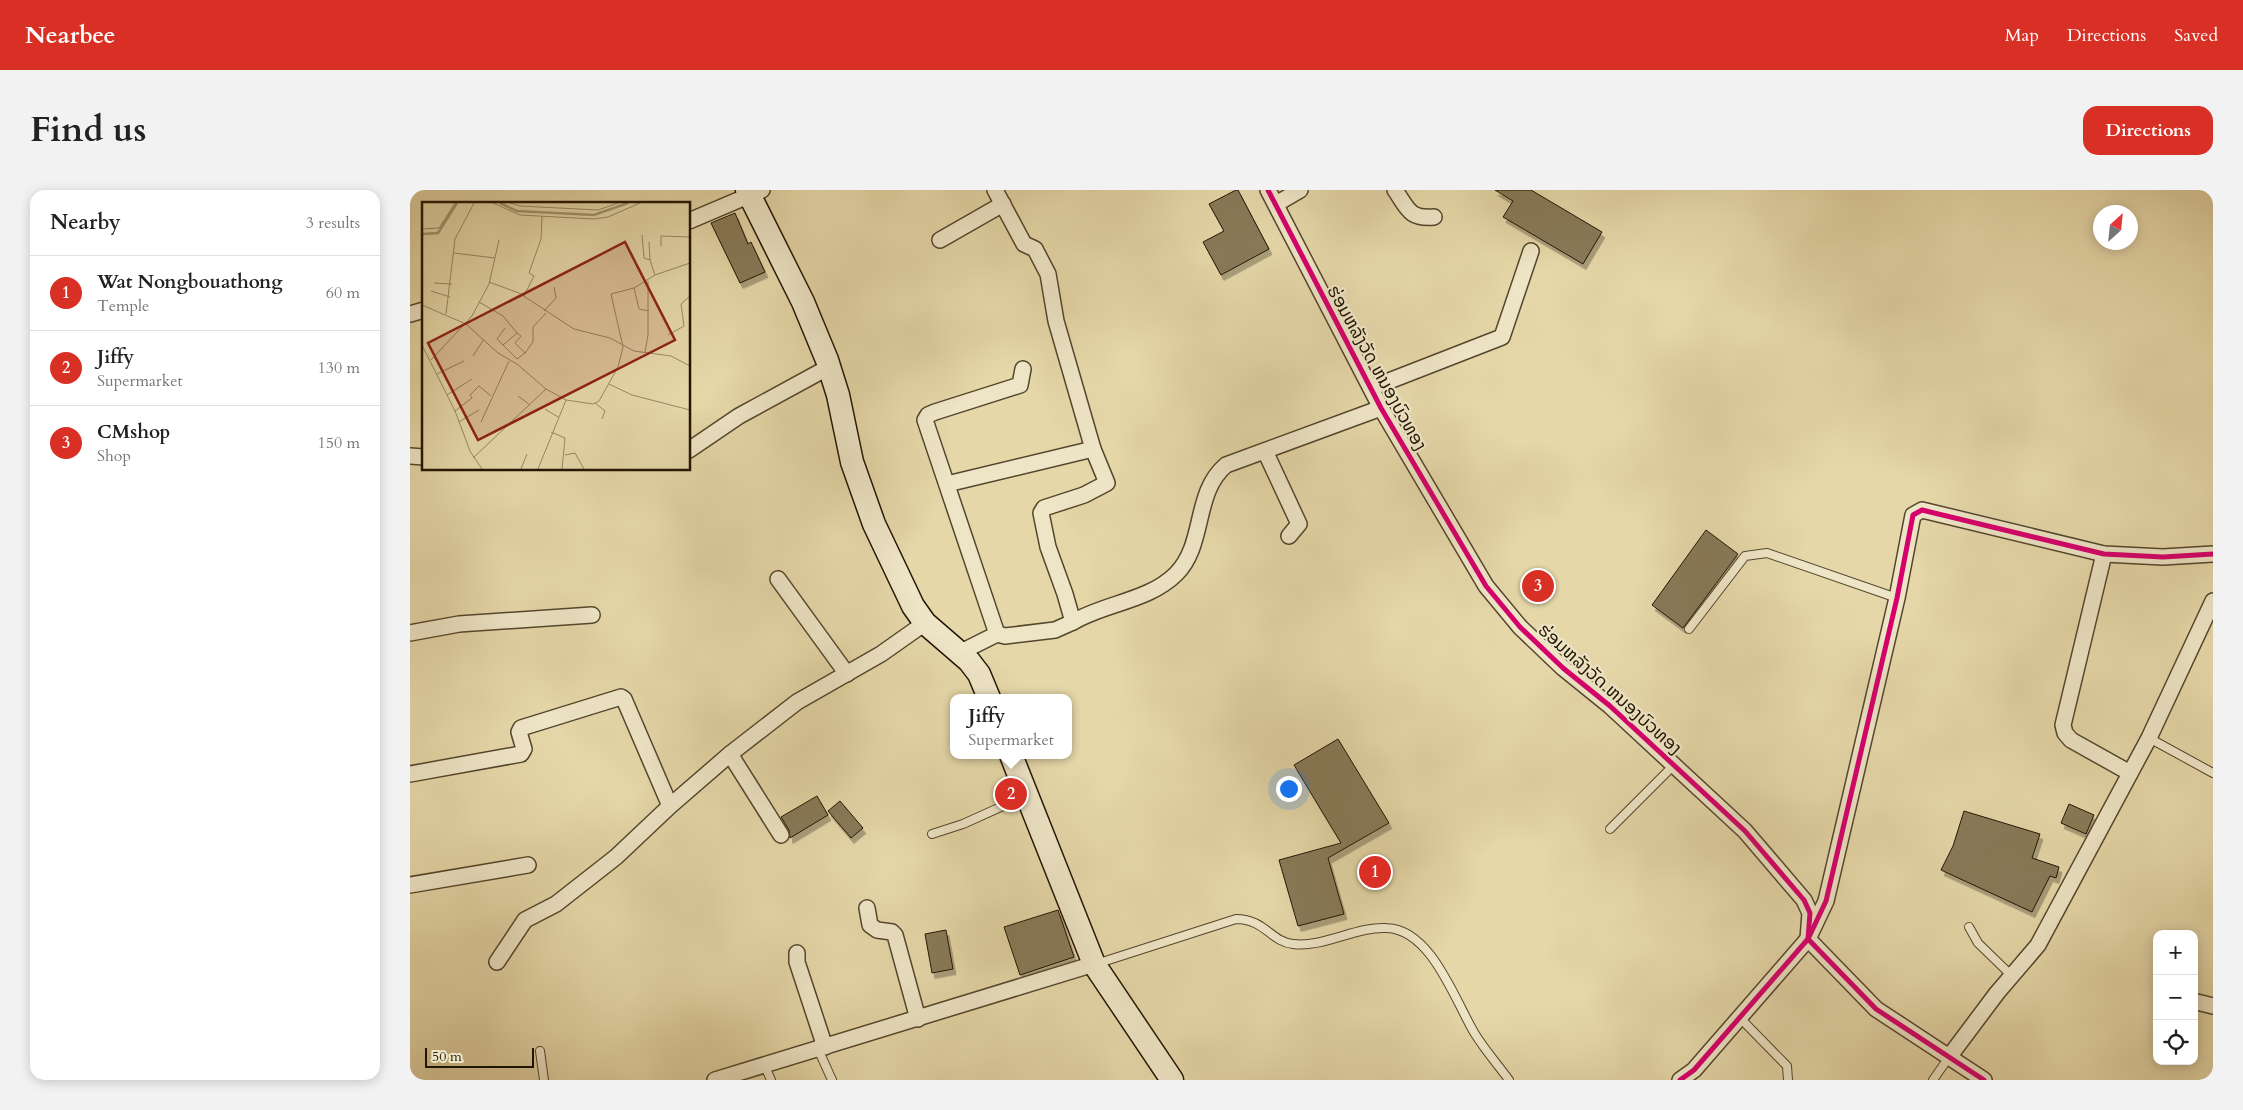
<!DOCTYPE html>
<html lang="en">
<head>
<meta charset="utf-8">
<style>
	:root { --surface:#fff; --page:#f2f2f2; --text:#222; --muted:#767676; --line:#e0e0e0; --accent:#d93025 }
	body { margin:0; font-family:Cardo,"Noto Sans Lao",serif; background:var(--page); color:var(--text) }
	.controls { position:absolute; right:15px; bottom:15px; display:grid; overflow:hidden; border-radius:10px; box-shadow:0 2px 12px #0003 }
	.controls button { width:45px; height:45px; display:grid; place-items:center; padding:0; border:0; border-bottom:1px solid var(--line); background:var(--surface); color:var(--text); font:25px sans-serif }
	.compass { position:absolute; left:1683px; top:15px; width:45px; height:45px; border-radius:50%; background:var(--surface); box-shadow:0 2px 12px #0003; rotate:27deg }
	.scale { position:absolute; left:15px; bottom:12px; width:109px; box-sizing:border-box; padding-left:5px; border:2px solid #231503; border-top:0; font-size:14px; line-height:18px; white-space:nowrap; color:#231503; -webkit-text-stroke:4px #eee5c6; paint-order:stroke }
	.you { position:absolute; left:878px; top:598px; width:18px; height:18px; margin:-12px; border:4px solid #fff; border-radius:50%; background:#1a73e8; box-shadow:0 0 0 8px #1a73e833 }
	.badge { display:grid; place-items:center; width:32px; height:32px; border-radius:50%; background:var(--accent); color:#fff; font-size:16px; font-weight:700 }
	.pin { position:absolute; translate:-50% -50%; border:2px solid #fff; box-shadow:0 1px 5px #0006 }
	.popup { position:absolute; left:540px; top:504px; width:122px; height:65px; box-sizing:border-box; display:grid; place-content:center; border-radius:10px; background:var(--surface); filter:drop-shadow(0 1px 4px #0005); font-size:16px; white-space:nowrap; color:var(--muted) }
	.popup b { font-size:19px; color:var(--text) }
	.popup::after { content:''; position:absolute; left:50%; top:100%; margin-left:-10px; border:10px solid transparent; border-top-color:var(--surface) }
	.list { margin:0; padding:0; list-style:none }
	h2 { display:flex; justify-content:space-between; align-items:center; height:65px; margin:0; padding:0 20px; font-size:21px }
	h2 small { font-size:16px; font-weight:400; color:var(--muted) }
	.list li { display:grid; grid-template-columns:32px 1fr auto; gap:15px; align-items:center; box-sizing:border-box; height:75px; padding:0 20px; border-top:1px solid var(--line) }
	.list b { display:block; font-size:19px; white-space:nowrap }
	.list p { margin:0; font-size:16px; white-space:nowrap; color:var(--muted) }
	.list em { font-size:16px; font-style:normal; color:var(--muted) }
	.icon { flex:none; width:28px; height:28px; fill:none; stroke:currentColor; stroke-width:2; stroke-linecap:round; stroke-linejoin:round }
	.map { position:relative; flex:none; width:1803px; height:890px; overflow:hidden; border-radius:15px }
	header { display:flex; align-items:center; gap:30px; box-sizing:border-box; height:70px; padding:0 25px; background:var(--accent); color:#fff }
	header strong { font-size:24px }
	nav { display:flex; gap:28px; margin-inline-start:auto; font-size:18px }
	.intro { display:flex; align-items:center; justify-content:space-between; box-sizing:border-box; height:120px; padding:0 30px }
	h1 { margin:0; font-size:35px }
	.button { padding:12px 22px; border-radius:15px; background:var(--accent); color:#fff; font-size:18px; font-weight:700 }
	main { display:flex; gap:30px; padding:0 30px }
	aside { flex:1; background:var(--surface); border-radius:15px; box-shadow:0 2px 12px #0003 }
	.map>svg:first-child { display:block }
</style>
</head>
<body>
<header>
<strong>Nearbee</strong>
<nav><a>Map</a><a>Directions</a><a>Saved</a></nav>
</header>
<div class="intro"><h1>Find us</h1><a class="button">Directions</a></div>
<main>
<aside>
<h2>Nearby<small>3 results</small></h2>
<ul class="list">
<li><span class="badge">1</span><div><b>Wat Nongbouathong</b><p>Temple</p></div><em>60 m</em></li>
<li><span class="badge">2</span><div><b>Jiffy</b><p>Supermarket</p></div><em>130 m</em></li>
<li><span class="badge">3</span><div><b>CMshop</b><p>Shop</p></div><em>150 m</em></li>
</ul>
</aside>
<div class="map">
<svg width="1803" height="890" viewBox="0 0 1803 890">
	<defs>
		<filter id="shadow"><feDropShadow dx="3" dy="5.5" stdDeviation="0" flood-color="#0004"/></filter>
	</defs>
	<rect width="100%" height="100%" fill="#e5d7a8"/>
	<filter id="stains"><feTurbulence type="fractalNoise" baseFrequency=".004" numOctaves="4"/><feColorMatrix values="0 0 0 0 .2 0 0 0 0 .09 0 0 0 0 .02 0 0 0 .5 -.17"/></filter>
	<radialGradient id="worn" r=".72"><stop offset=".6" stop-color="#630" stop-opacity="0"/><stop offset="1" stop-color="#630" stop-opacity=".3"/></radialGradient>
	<!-- building -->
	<g fill="#887a59" stroke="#231503" filter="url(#shadow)">
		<polygon points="826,0 828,0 859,59 811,85 793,52 814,41 799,14"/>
		<polygon points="1085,0 1121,0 1192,42 1173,74 1093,27 1103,11"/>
		<polygon points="325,23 338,54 341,52 355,82 330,93 301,33"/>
		<polygon points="1296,340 1328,364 1273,438 1242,415"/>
		<polygon points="928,549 979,633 918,668 934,724 888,736 869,670 931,653 884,575"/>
		<polygon points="407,606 418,625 380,648 379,640 371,627"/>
		<polygon points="430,611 453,638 441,648 418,621"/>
		<polygon points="1659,614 1684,625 1676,644 1651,633"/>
		<polygon points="1554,621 1630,644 1622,668 1649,677 1646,688 1640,686 1622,722 1531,680 1543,656"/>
		<polygon points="648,720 664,767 610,785 594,737"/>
		<polygon points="536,740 543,779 522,783 515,744"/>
	</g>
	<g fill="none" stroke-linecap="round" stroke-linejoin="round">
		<!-- lane casing -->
		<g stroke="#54462c" stroke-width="10">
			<g id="lane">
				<polyline points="1279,439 1335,366 1357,363 1487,408"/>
				<polyline points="1739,548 1803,583"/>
				<polyline points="1200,639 1264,575"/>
				<polyline points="522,644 553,634 615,606"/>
				<polyline points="1559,737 1568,753 1603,787"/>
				<path d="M686,774L826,729C855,729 861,752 883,754C913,758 947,736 977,738C1022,740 1045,811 1065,844C1075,860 1088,875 1099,890"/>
				<polyline points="1330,828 1377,876 1378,890"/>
				<polyline points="408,859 422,890"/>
				<polyline points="130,861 134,890"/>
				<polyline points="354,874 361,890"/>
				<polyline points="1523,890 1539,867"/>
			</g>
		</g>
		<!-- street casing -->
		<g stroke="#54462c" stroke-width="18">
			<g id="street">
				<polyline points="858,0 971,218 1076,396 1110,437 1153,478 1200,516 1335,641 1394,710 1400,723 1398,749 1466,819 1574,890"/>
				<path d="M985,0C998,19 999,29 1024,27"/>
				<polyline points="866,14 890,0"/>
				<polyline points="279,31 352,0"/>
				<polyline points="530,50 593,14"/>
				<polyline points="0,124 14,120"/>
				<polyline points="961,198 1092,147 1121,61"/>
				<polyline points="279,260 329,226 419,177"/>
				<polyline points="855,261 889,334 879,346"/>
				<polyline points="0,266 14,267"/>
				<polyline points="537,294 683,259 646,131 638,84 625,59 614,54 585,0"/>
				<polyline points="1694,364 1653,535 1655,543 1661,550 1720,583"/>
				<polyline points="368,389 437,484"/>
				<path d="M663,432C695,413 739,411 766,384C796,354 783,303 816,275L971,218"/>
				<polyline points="0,443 49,434 182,425"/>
				<polyline points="587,444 515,230 518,225 525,222 610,195 613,179"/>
				<polyline points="551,462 587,444 595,446 645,440 663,432 655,404 638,357 631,323 634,318 674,305 697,293 683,259"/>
				<polyline points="320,564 371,645"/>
				<polyline points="0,584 111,564 114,559 109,542 111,538 211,507 214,509 260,616"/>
				<polyline points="0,695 118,675"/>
				<polyline points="457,718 460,735 467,740 482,742 485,745 508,829"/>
				<polyline points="387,763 387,772 415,857"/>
				<polyline points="87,772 115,730 146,714 206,667 260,616 320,564 387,512 471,464 515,433"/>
				<polyline points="1784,814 1787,812 1803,816"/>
				<polyline points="1539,867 1587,803 1628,755 1739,548 1803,411"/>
				<polyline points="305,890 684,774"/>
				<polyline points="1270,890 1284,880 1398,749 1416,711 1487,408 1503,325 1512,320 1694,364 1753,367 1803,364"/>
			</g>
		</g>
		<!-- secondary casing -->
		<g stroke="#231503" stroke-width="25">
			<g id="secondary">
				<polyline points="337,0 393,112 417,170 428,205 442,272 464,334 503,416 515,433 559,471 569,484 579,508"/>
				<polyline points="601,565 684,774 762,890"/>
			</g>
		</g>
		<!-- lane -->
		<use href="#lane" stroke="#eee5c6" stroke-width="8"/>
		<!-- street -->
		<use href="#street" stroke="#eee5c6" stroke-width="15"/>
		<!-- secondary -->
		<use href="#secondary" stroke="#eee5c6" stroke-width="22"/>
		<!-- cycleway casing -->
		<g stroke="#eee5c6" stroke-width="8">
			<g id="cycleway">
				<polyline points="858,0 971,218 1076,396 1110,437 1153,478 1200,516 1335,641 1394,710 1400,723 1398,749 1466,819 1574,890"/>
				<polyline points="1270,890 1284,880 1398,749 1416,711 1487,408 1503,325 1512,320 1694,364 1753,367 1803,364"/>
			</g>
		</g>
		<!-- cycleway -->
		<use href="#cycleway" stroke="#d6006c" stroke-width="5"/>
	</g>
	<g text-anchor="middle" stroke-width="4.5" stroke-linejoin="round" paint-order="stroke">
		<!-- street labels -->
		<g font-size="18" fill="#231503" stroke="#eee5c6">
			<text transform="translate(967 178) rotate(61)" y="6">ຮ່ອມຫລັງວັດ ຫນອງບົວທອງ</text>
			<text transform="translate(1200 499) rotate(42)" y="6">ຮ່ອມຫລັງວັດ ຫນອງບົວທອງ</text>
		</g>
	</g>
	<!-- overview -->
	<g transform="translate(12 12)">
		<rect width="268" height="268" fill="#e5d7a8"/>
		<path fill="none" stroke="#a39570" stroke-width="2.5" d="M78,1L95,9L172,13L206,1M0,32L16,31L35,1"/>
		<path fill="none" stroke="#978966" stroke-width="1" d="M71,1L98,13L172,17L186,15L218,1M88,1L98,4L176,8L196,1M0,27L17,26L33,1M220,33L222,56L228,58M227,40L228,58L233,73M239,44V34L268,35M0,49V74M32,51L73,56M67,80L97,91L152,127L188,136L212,149L249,154L268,164M12,81L30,82M212,86L217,107L227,109M9,89L28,95M102,94L112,74L107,71L119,37L120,14M57,100L81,114L95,131L81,143M0,103L44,122L76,151L95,162L124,187L144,198L171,202L177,199L196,165L201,145L189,92L212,86L233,73L268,61M122,109L134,96L132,85M24,112L33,37L52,1M83,126L75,137L95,157M95,131L99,134L93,141L103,151L95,157M246,133L262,124L259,102L268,94M0,143L33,209L48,249L60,267M223,150L226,133V79M103,151L111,140V125L124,111M51,154L62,137M9,158L50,114L67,82L77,38M15,172L42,159M187,182L210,193L268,208M25,193L50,177M96,194L108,203M173,201L183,209L180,217M123,207L136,215M33,209L50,196L48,193L57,184L69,194M37,220L57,208M59,220L87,159M129,230L143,236L140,267M143,253L153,251L162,267M51,256L124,187M99,267L105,252M116,267L144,198"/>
		<path fill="#8f2418" fill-opacity="0.15" stroke="#8f2418" stroke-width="2.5" d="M203,40L253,138L56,238L6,141Z"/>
		<rect width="268" height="268" fill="none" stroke="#231503" stroke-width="2.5"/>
	</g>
	<rect width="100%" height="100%" filter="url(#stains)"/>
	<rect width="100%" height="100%" fill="url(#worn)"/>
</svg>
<div class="controls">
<button>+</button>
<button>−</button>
<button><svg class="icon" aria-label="locate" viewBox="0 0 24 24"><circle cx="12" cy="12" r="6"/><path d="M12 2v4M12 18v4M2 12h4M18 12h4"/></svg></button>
</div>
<svg class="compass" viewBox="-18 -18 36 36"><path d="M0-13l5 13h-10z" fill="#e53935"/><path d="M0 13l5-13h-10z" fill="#767676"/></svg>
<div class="scale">50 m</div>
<div class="you"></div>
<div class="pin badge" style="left:965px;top:682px">1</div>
<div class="pin badge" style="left:601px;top:604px">2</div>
<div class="popup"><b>Jiffy</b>Supermarket</div>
<div class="pin badge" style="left:1128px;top:396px">3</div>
</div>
</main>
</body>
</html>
